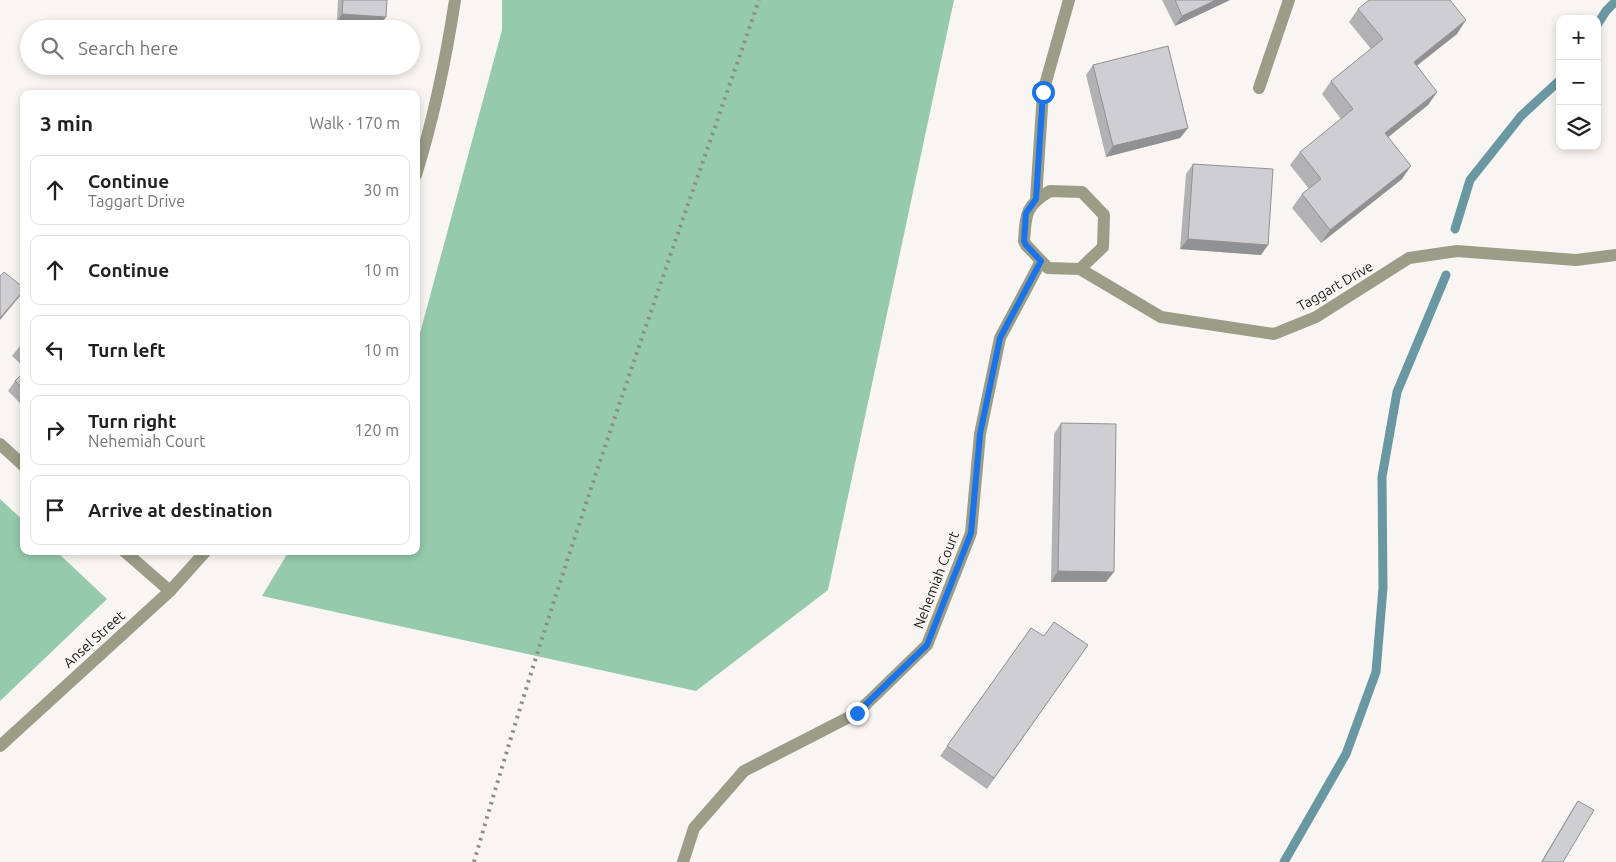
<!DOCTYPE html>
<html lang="en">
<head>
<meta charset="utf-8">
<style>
	:root { --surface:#fff; --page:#f6f6f6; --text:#202124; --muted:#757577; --line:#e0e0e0 }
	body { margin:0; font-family:Ubuntu,sans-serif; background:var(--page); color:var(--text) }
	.controls { position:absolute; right:15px; top:15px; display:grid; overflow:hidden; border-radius:10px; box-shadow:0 2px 8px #0003 }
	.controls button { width:45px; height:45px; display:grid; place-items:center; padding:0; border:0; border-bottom:1px solid var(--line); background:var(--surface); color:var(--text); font:25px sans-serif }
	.stop { position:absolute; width:15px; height:15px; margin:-11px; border:4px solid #1a73e8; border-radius:50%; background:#fff }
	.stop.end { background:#1a73e8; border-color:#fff; box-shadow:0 1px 5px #0008 }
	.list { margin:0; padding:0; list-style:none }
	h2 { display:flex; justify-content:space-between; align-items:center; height:65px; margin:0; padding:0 20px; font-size:21px }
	h2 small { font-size:16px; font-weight:400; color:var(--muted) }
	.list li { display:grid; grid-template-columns:32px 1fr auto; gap:15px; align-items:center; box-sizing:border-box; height:70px; margin:0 10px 10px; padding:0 10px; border:1px solid var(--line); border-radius:10px }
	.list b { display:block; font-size:19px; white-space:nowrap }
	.list p { margin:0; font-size:16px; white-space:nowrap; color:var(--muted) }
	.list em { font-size:16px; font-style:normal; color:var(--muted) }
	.icon { flex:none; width:28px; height:28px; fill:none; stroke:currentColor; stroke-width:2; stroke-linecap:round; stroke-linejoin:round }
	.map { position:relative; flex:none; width:1616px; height:862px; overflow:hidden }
	.search { position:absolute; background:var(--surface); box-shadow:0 2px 8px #0003; left:20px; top:20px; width:400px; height:55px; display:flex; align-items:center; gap:12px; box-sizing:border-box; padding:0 18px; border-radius:28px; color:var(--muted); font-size:19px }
	.panel { position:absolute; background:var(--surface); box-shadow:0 2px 8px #0003; left:20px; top:90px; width:400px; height:465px; border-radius:10px }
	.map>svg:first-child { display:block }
</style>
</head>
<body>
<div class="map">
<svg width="1616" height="862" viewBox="0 0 1616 862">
	<rect width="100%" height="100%" fill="#f9f5f2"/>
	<!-- forest -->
	<g fill="#95caac">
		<polygon points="502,0 954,0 828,590 696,691 262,596 289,551 416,551 416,340 420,333 502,30"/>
		<polygon points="0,499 24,521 24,551 56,551 107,599 0,701"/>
	</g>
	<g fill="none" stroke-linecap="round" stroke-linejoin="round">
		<!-- stream -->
		<g stroke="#6a98a2" stroke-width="9">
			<polyline points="1597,25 1606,11 1616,1"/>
			<polyline points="1455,229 1470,180 1521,116 1560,80"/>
			<polyline points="1284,862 1346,754 1376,672 1383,588 1382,477 1397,392 1446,275"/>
		</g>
		<!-- minor -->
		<g stroke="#9b9d87" stroke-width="12">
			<polyline points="1259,88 1289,0"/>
			<path d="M416,175C434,117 446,59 455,0"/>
			<path d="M1050,191L1082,192L1104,215L1103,247L1080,269L1048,268L1026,245L1024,241C1026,214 1025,206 1050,191Z"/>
			<polyline points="1036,199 1043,92 1069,0"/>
			<polyline points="1080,269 1161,317 1274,334 1316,317 1409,258 1457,251 1576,260 1616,255"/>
			<polyline points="0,444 24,466"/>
			<polyline points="124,551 170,591"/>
			<polyline points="0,746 170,591 206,551"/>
			<polyline points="683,862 694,828 744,771 857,713 927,645 971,533 980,434 1000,338 1041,261"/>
		</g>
		<!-- rail -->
		<path stroke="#8f8d8b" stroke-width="4" stroke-dasharray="2.5 5" stroke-linecap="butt" d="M474,862C558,571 660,286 759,0"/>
	</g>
	<!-- wall -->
	<g fill="#b2b2b5">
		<polygon points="338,0 387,0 381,24 337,21"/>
		<polygon points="1162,0 1230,0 1175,26"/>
		<polygon points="1358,9 1457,34 1417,66 1437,92 1428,105 1388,137 1402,179 1321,243 1292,208 1302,194 1309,189 1290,165 1300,152 1341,119 1322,94 1331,81 1371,49 1349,22"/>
		<polygon points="1093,65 1188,128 1180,138 1106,157 1086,75"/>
		<polygon points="1193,164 1261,255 1180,249 1186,174"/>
		<polygon points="24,341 24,367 12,356"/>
		<polygon points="24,372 24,407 8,391 15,381"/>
		<polygon points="1061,423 1106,582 1051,582 1054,434"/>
		<polygon points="1031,628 1044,636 1088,645 987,789 940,756"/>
		<polygon points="1578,801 1563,862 1541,862 1573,808"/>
	</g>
	<!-- shaded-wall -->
	<g fill="#919194">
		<polygon points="1216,0 1230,0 1175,26 1182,16"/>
		<polygon points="342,14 386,17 381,24 337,21"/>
		<polygon points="1466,20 1457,34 1404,75 1414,62"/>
		<polygon points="1437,92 1428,105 1376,147 1385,133"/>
		<polygon points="1188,128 1180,138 1106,157 1113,146"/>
		<polygon points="1411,166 1402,179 1321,243 1330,230"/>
		<polygon points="1188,239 1268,245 1261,255 1180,249"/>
		<polygon points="24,290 20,296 0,320 0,318"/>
		<polygon points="1058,571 1114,572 1106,582 1051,582"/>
	</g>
	<!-- building -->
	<g fill="#cfcfd3" stroke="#919194">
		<polygon points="343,0 387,0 386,17 342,14"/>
		<polygon points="1175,0 1216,0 1182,16"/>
		<polygon points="1369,0 1450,0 1466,20 1414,62 1437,92 1385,133 1411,166 1330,230 1302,194 1321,179 1300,152 1353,109 1331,81 1383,39 1358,9"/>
		<polygon points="1168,46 1188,128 1113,146 1093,65"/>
		<polygon points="1193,164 1273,169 1268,245 1188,239"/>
		<polygon points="4,272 24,288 24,290 0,318 0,276"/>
		<polygon points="24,341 24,349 20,345"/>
		<polygon points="24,372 24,389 15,381"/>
		<polygon points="1061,423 1116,424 1114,572 1058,571"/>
		<polygon points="1054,622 1088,645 994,778 947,746 1031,628 1044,636"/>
		<polygon points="1578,801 1594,810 1563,862 1542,862"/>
	</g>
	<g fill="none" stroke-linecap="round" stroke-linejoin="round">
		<!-- route -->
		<polyline stroke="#1a73e8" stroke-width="6" points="857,713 927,645 971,533 980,434 1000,338 1041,261 1026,245 1024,241 1026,213 1036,199 1043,92"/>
	</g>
	<g text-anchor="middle" stroke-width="4" stroke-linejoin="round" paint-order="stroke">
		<!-- street labels -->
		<g font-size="14" fill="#191817" stroke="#f9f5f2">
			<text transform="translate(1335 286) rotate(-30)" y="5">Taggart Drive</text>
			<text transform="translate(936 580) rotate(-69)" y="5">Nehemiah Court</text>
			<text transform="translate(94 639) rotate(-42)" y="5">Ansel Street</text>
		</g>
	</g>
</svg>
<div class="controls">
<button>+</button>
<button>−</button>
<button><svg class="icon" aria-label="layers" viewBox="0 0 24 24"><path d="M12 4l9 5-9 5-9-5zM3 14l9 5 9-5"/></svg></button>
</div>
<div class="stop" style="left:1043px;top:92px"></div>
<div class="stop end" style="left:857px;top:713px"></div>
<div class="search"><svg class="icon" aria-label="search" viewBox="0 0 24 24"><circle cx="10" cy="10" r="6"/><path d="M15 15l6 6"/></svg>Search here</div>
<section class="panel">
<h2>3 min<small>Walk · 170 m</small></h2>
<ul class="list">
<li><svg class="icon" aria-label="ahead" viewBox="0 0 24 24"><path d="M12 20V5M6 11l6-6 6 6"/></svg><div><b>Continue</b><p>Taggart Drive</p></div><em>30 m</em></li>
<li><svg class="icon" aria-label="ahead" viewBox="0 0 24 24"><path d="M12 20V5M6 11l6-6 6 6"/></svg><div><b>Continue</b></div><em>10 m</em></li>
<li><svg class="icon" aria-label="left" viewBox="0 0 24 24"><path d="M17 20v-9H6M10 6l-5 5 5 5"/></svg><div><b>Turn left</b></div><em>10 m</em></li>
<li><svg class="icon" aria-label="right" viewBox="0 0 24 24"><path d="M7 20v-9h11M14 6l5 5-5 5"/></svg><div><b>Turn right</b><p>Nehemiah Court</p></div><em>120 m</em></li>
<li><svg class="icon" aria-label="arrive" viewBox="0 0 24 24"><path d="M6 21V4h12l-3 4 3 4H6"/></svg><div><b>Arrive at destination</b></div></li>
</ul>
</section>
</div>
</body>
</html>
